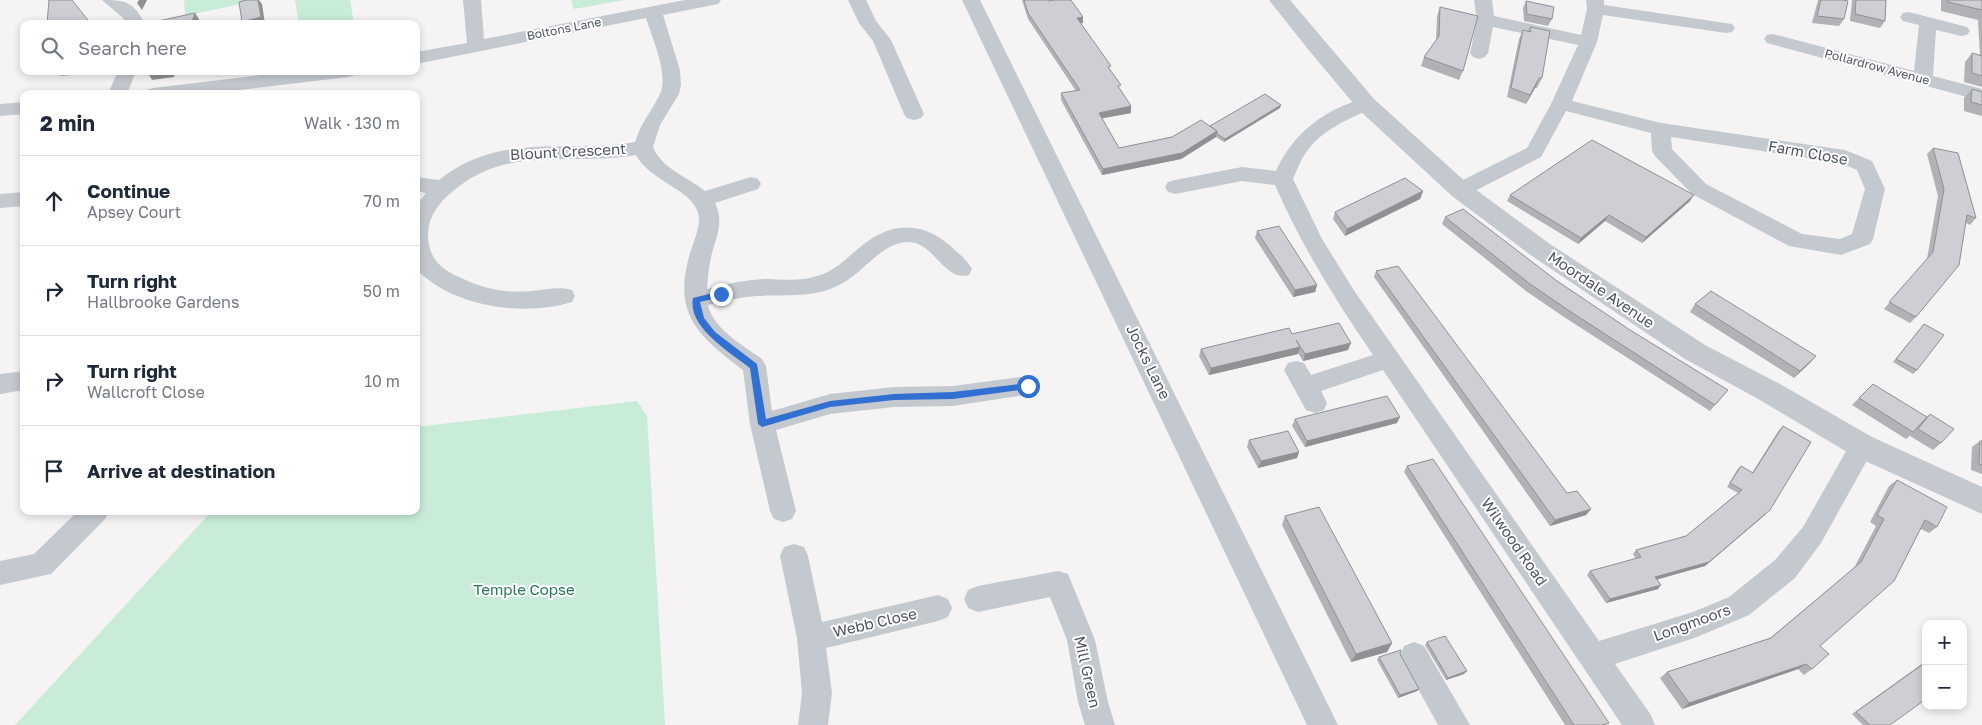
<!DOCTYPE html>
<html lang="en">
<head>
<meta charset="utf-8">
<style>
	:root { --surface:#fff; --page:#f6f6f7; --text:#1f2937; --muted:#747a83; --line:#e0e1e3 }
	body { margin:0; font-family:"Golos Text",sans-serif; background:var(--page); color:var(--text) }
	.controls { position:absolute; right:15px; bottom:15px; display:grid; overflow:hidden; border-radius:10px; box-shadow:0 2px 8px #0003 }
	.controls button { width:45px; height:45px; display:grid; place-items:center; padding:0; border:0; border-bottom:1px solid var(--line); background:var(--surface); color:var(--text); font:25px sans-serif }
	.stop { position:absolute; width:15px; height:15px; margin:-11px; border:4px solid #316fd1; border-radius:50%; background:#fff }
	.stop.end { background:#316fd1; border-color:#fff; box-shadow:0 1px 5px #0008 }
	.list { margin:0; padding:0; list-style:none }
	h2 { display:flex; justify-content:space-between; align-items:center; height:65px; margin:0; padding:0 20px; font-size:21px }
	h2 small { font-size:16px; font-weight:400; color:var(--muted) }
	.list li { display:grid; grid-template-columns:32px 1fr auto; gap:15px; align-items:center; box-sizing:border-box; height:90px; padding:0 20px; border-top:1px solid var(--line) }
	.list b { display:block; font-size:19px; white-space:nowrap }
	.list p { margin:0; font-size:16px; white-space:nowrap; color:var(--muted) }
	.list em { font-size:16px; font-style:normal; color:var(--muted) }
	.icon { flex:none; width:28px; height:28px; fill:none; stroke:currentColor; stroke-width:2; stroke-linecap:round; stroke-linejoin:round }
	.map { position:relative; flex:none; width:1982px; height:725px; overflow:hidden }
	.search { position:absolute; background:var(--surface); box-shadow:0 2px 8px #0003; left:20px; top:20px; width:400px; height:55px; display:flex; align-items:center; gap:12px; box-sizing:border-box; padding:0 18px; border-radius:10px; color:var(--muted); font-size:19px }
	.panel { position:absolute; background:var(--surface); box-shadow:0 2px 8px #0003; left:20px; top:90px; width:400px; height:425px; border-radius:10px }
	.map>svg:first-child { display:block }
</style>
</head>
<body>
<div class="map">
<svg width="1982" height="725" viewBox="0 0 1982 725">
	<rect width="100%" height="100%" fill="#f5f3f3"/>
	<!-- green -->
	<g fill="#c8ecd8">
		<polygon points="184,0 258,0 185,16"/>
		<polygon points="295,0 350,0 354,24 299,24"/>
		<polygon points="571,0 625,0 574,9"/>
		<polygon points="637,401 647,416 665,725 15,725 212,511 416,511 416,427"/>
	</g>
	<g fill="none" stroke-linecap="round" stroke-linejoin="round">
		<!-- minor -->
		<g fill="#c3c9cf" fill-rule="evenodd">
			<path d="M102,0C125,0 133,1 145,24H127L122,17Z"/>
			<path d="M463,0H481L484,39L685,0H721L718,4L663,15L680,70L681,85L679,94L660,125L653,147C662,169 688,177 705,191L751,177L758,179L761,184L758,189L715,203C724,220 717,236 712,253C709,265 708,277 707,289C726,284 745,280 764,279C781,279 800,282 817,276C837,271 851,253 868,241C900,219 930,225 957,252C963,257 968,262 972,269L969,275C944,282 935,243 909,242C881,242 863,274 839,285C813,299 785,294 757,296C741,297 724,301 708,305C713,329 744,346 762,359L766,366L772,411L830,394L894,387L953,386L1028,376L1037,379L1040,386L1037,393L953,406L894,407L830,414L776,430L796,511L792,519L783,522L774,519L770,511L750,424L743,370C694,333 671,311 692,247C696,236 702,221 697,210C688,188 650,181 636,155C570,167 509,143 452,192C439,202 429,216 428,233C428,262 444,271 468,281C488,290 509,293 531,291C545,290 559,286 572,290L575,296L572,302C523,317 454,307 417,270L416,206L426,193L416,191V177L439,180C499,131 566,154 635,142C641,122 652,111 660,94C669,74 652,38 646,18L416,64V52L467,43Z"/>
			<polygon points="848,0 866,0 876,21 891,40 924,114 921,118 914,120 907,118 904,114 873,41 859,23"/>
			<polygon points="962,0 980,0 1338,725 1307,725"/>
			<path d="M1474,0H1492L1494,16L1581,35L1587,9L1586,0H1604V5L1732,24L1735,28L1732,32L1726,33L1603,15L1597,42L1572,101L1661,123L1845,150L1872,161L1885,189L1873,239L1870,244L1841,255L1789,246L1692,194L1655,156L1652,151L1651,133L1566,111L1541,157L1467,195L1460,197L1453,195L1450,190L1453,185L1527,148L1551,104L1578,45L1493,27L1488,53L1485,57L1479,59L1473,57L1470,53L1477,20ZM1671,137L1841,163L1857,170L1865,189L1852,234L1840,239L1802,234L1706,184L1672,149Z"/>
			<polygon points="1909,12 1967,27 1970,31 1967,35 1961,36 1936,30 1933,76 1982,89 1982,101 1767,43 1764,39 1767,35 1773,34 1914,71 1919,25 1903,21 1900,17 1903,13"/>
			<polygon points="118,71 136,71 127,94 108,94"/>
			<polygon points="297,71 357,71 355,75 348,77 205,94 144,94 146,90 153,88"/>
			<path d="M1366,98L1373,100L1376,104L1373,108C1350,118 1322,130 1307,151C1301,159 1297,170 1293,179L1322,239L1355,292L1599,641L1693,612L1729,597L1775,560L1803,527L1853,439L1862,436L1871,439L1875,446L1821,543L1795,578L1749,615L1697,637L1615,664L1651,715L1655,725H1622L1383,370L1321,391L1327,403L1324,410L1315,413L1306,410L1284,370L1288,363L1296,361L1304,363L1311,375L1373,355C1336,301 1301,245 1275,185L1242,181L1175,194L1168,192L1165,187L1168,182L1175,180L1242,167L1276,171C1293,133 1326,108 1366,98Z"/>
			<polygon points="24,102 24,114 0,116 0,104"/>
			<polygon points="24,192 24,206 0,208 0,194"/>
			<polygon points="24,371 24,390 0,394 0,374"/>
			<polygon points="78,511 109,511 105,519 51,574 0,585 0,561 34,554"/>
			<polygon points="794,544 804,547 808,556 822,622 938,595 948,599 952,608 948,617 938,621 826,648 832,693 828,725 798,725 802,693 797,638 780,556 784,547"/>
			<polygon points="1058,571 1068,574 1095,640 1108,702 1115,725 1085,725 1078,702 1067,640 1050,597 978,612 968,608 964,599 968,590 978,586"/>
			<polygon points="1414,642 1424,646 1470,725 1438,725 1400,656 1404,646"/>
		</g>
		<!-- tertiary -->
		<polygon fill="#c3c9cf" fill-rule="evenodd" points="1269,0 1290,0 1374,99 1468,184 1550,244 1705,345 1780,384 1872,437 1982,487 1982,514 1852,455 1760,400 1685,359 1532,256 1452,196 1358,109 1307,48"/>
	</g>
	<!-- wall -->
	<g fill="#b0b2b6">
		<polygon points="1022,0 1048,0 1048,1 1083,23 1081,23 1110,70 1120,90 1131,106 1131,113 1102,118 1119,148 1172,137 1210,126 1280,108 1224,142 1216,137 1181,159 1102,175 1061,100 1061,93 1076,91 1028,19"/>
		<polygon points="1818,0 1843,0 1844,19 1839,26 1812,23"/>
		<polygon points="1852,0 1886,0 1885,21 1880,28 1850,21"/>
		<polygon points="1941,0 1982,0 1982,87 1964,82 1965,62 1972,53 1980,55 1978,20 1941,11"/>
		<polygon points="1526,1 1552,19 1548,26 1524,21 1523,8"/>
		<polygon points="1440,7 1463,71 1459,80 1421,66 1424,57 1436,41 1437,16"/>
		<polygon points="1530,27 1542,78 1537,88 1535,88 1526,104 1507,97 1519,39 1523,30 1528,31"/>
		<polygon points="58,71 109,71 61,76"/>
		<polygon points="1972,89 1982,92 1982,116 1964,111 1964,98"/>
		<polygon points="1933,148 1976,218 1970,225 1966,223 1916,317 1910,323 1884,309 1927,259 1938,196 1927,154"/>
		<polygon points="1423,191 1420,199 1345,236 1333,219 1335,212"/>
		<polygon points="1510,195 1690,201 1642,243 1605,221 1578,244 1507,201"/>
		<polygon points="1445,217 1557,281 1630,330 1728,390 1710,411 1564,317 1526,291 1442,224"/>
		<polygon points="1257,231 1317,285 1315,292 1293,297 1255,238"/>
		<polygon points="1376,271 1567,493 1591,509 1586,515 1550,526 1374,277"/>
		<polygon points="1695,304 1816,356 1794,378 1690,312"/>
		<polygon points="1924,324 1917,370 1913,374 1893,362"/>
		<polygon points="1292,334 1348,350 1303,361 1298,353 1298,354 1209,375 1199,356 1201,349"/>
		<polygon points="1873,384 1927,417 1930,414 1941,443 1933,450 1910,436 1912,434 1906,439 1852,405"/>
		<polygon points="1295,419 1397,423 1305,447 1292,426"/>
		<polygon points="1783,426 1766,514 1705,566 1657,579 1658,589 1606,603 1587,575 1590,571 1636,559 1633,554 1636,550 1686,536 1738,493 1727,487 1737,470 1741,466 1752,473 1779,430"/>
		<polygon points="1249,440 1299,452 1297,458 1258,468 1247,447"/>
		<polygon points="1980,441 1982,441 1982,474 1971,470 1972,447"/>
		<polygon points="1407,466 1606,725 1565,725 1404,472"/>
		<polygon points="1897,480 1937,527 1929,533 1921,529 1820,646 1812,669 1804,675 1798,669 1682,709 1660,678 1667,672 1770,638 1854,568 1876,526 1870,522 1889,486"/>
		<polygon points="1285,516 1392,643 1387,652 1351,662 1282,525"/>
		<polygon points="1427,642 1464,674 1446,680 1425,645"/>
		<polygon points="1400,654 1419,689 1417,691 1398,698 1377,660 1379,657"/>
		<polygon points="1926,661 1890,725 1863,725 1852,714"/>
	</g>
	<!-- shaded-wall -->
	<g fill="#909194">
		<polygon points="139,0 147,0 142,10 137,3"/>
		<polygon points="258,0 259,0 262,4 265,24 243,24 242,22"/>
		<polygon points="195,13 199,19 197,24 191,24"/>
		<polygon points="1083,17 1083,23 1077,24 1077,18"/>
		<polygon points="166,71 176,71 174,77 152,80 148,73"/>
		<polygon points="1539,78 1535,88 1526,104 1530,95"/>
		<polygon points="1281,105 1280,108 1224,142 1225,139"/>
		<polygon points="1131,106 1131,113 1099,119 1099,113"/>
		<polygon points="1217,131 1216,137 1181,159 1102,175 1103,169"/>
		<polygon points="1423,191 1420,199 1345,236 1347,229"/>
		<polygon points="1694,195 1690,201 1642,243 1646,237"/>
		<polygon points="1609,215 1605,221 1578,244 1581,238"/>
		<polygon points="1317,285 1315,292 1293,297 1295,290"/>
		<polygon points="1351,343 1348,350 1303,361 1305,354"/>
		<polygon points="1300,347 1298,354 1209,375 1211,368"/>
		<polygon points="1816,356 1810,363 1794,378 1800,371"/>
		<polygon points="1400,417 1397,423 1305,447 1307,441"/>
		<polygon points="1299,452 1297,458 1258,468 1261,461"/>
		<polygon points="1591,509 1586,515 1550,526 1555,520"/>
		<polygon points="1766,514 1705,566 1652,581 1655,577"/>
		<polygon points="1661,585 1658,589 1606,603 1610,599"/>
		<polygon points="1392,643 1387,652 1351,662 1356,654"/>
		<polygon points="1806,664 1798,669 1682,709 1689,703"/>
		<polygon points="1467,671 1464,674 1446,680 1448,678"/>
		<polygon points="1419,689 1417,691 1398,698 1400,695"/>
	</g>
	<!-- building -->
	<g fill="#cdcfd4" stroke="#909194">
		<polygon points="49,0 72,0 91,24 47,24"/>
		<polygon points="246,0 258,0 261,17 242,22 239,2"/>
		<polygon points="1024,0 1048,0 1048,1 1055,0 1071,0 1083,17 1077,18 1111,66 1108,67 1121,85 1118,86 1131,106 1099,113 1119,148 1172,137 1201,120 1217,131 1182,153 1103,169 1061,93 1080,90 1028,13"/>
		<polygon points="1821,0 1843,0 1848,1 1844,19 1817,16"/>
		<polygon points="1856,0 1886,0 1885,21 1855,14"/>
		<polygon points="1948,0 1982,0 1982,10 1948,2"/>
		<polygon points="1526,1 1554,7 1552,19 1527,14"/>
		<polygon points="1440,7 1478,16 1463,71 1424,57 1439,36"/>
		<polygon points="195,13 191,24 149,24 149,23"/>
		<polygon points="1530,27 1550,31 1542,78 1539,78 1530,95 1511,88 1523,30 1531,32"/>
		<polygon points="1972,53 1982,56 1982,76 1972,73"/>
		<polygon points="149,71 166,71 148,73"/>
		<polygon points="1972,89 1982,92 1982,105 1971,102"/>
		<polygon points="1265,94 1281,105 1225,139 1217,134 1217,131 1210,126"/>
		<polygon points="1592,140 1694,195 1646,237 1609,215 1581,238 1510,195"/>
		<polygon points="1933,148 1958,153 1976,218 1967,215 1959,265 1916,317 1889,302 1933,252 1944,189"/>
		<polygon points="1405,178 1423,191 1347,229 1335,212"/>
		<polygon points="1463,209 1557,281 1630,330 1728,390 1715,405 1568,310 1530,284 1445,217"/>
		<polygon points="1279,226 1317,285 1295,290 1257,231"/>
		<polygon points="1398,266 1567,493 1577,491 1591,509 1555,520 1376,271"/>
		<polygon points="1711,291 1816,356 1800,371 1695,304"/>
		<polygon points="1339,323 1351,343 1305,354 1296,340 1300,347 1211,368 1201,349 1289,328 1292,334"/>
		<polygon points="1924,324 1944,335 1917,370 1896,359"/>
		<polygon points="1873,384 1927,417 1913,432 1859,398"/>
		<polygon points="1387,396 1400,417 1307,441 1295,419"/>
		<polygon points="1930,414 1954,429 1941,443 1918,429"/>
		<polygon points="1783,426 1811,442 1770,510 1709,562 1655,577 1661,585 1610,599 1590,571 1641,557 1636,550 1686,536 1742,490 1730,483 1741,466 1753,473"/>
		<polygon points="1288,431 1299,452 1261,461 1249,440"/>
		<polygon points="1980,441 1982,441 1982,465 1979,464"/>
		<polygon points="1433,459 1609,723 1602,725 1574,725 1407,466"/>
		<polygon points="1897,480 1947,507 1937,527 1925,520 1894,581 1820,646 1829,654 1812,669 1806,664 1689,703 1667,672 1771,638 1861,562 1884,519 1877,515"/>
		<polygon points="1319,507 1392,643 1356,654 1285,516"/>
		<polygon points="1445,636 1467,671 1448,678 1427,642"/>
		<polygon points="1401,650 1400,654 1419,689 1400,695 1379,657"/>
		<polygon points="1926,662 1926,699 1890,725 1870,725 1856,712"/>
	</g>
	<!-- route -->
	<path fill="#316fd1" d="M721,291L724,292V296L700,302L704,318L715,332L757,364L766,419L830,401L894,394L953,392L1028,383L1032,386L1028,389L953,399L894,400L830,407L762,427L758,424L750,368C731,353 687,327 693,298Z"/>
	<g text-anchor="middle" stroke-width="4" stroke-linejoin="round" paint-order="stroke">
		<!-- far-street labels -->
		<g font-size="12" fill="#4d555e" stroke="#fff">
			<text transform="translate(564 29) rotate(-11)" y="4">Boltons Lane</text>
			<text transform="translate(1877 67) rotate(15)" y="4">Pollardrow Avenue</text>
		</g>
		<!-- street labels -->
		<g font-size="15" fill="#4d555e" stroke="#fff">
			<text transform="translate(568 152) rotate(-3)" y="5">Blount Crescent</text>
			<text transform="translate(1808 153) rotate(10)" y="5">Farm Close</text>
			<text transform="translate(1601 290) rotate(34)" y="5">Moordale Avenue</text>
			<text transform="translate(1148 362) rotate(64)" y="5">Jocks Lane</text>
			<text transform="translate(1514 542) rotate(55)" y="5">Wilwood Road</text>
			<text transform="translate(875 623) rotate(-13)" y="5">Webb Close</text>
			<text transform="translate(1692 623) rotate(-20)" y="5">Longmoors</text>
			<text transform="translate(1087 672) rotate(77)" y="5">Mill Green</text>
		</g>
		<!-- park labels -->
		<g font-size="15" fill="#237953" stroke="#fff">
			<text x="524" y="595">Temple Copse</text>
		</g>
	</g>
</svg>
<div class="controls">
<button>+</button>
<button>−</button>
</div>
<div class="stop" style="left:1028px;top:386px"></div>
<div class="stop end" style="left:721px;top:294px"></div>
<div class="search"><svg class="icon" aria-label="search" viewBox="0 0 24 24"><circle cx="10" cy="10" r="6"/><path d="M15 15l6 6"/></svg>Search here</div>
<section class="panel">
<h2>2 min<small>Walk · 130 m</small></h2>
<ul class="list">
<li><svg class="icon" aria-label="ahead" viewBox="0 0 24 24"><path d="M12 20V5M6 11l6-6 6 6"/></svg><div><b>Continue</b><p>Apsey Court</p></div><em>70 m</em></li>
<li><svg class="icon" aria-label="right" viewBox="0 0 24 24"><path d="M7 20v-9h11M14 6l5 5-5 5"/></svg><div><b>Turn right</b><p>Hallbrooke Gardens</p></div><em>50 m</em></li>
<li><svg class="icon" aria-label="right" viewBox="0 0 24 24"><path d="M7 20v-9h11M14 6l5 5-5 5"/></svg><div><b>Turn right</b><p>Wallcroft Close</p></div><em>10 m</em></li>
<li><svg class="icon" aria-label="arrive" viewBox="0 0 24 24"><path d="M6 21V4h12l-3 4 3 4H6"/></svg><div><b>Arrive at destination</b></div></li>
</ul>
</section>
</div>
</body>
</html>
